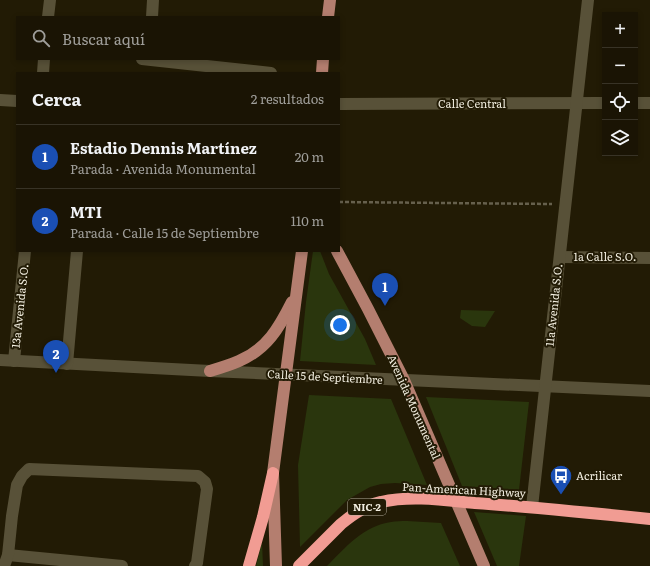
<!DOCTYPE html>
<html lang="es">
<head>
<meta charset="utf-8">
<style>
	:root { --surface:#1a1404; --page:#272113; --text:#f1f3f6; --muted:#9f9e9a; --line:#383326; --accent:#f49aa2 }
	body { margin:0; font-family:Literata,serif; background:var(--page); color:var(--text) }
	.controls { position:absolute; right:12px; top:12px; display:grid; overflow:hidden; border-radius:0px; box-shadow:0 2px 6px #0003 }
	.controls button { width:36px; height:36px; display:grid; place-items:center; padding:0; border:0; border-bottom:1px solid var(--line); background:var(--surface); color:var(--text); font:20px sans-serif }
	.you { position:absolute; left:340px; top:325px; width:14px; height:14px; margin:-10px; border:3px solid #fff; border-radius:50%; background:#1a73e8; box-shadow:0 0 0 6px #1a73e833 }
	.badge { display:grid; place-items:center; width:26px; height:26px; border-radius:50%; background:var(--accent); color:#fff; font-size:13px; font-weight:700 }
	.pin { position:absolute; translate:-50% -33px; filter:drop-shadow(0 1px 2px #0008) }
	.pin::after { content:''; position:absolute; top:21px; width:14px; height:12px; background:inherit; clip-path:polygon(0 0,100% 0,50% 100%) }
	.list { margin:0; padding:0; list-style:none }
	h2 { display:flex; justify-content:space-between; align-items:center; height:52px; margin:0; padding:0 16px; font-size:17px }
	h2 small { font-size:13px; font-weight:400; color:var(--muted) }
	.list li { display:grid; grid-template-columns:26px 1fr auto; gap:12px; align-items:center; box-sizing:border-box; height:64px; padding:0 16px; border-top:1px solid var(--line) }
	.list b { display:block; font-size:15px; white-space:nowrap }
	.list p { margin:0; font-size:13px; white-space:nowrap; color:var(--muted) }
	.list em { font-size:13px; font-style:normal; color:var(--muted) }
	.icon { flex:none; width:22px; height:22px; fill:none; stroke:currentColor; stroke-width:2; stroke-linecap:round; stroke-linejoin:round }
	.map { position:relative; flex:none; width:650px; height:566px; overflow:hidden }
	.search { position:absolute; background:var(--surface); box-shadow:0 2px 6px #0003; left:16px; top:16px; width:324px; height:44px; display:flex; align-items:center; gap:10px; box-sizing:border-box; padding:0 14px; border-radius:0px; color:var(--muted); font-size:15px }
	.panel { position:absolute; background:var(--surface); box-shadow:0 2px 6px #0003; left:16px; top:72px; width:324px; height:180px; border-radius:0px }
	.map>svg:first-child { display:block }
</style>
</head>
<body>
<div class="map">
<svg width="650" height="566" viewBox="0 0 650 566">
	<rect width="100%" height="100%" fill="#221b05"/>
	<!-- green -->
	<g fill="#2a360d">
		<polygon points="313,251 320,251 329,274 365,339 376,365 300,361 306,302"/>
		<polygon points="461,310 495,311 485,327 472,326 460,318"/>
		<polygon points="309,395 391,399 427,485 395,483 381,484 370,487 347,500 300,547 298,465"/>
		<polygon points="426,397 529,402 519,490 462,486"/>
		<polygon points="474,512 526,516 519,566 497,566"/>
		<path d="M407,521L441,523L460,566H327C346,547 363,526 391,522C396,521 401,521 407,521Z"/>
		<polygon points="262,542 263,566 256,566"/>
	</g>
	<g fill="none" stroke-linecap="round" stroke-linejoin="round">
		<!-- path -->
		<polyline stroke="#66604d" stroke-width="2.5" stroke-dasharray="4 2" stroke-linecap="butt" points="339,202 552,204"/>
		<!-- minor -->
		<g stroke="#585138" stroke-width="12">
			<polyline points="48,17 50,0"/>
			<polyline points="152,17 153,0"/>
			<polyline points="142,59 271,73"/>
			<polyline points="43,73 44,59"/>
			<polyline points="0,100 17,101"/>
			<polyline points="635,103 650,103"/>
			<polyline points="339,104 605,103"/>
			<polyline points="560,257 650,258"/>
			<polyline points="0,360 210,371 650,391"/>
			<polyline points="14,361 25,251"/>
			<polyline points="67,364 77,251"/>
			<polyline points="532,507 588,0"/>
			<polyline points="8,555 122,566"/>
			<polyline points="4,566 8,555 12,516 17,485 22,476 29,469 198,476 205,482 207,489 197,563 195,566"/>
		</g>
		<!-- major -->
		<g stroke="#b47e6f" stroke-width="12">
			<polyline points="328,17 330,0"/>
			<polyline points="322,73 323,59"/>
			<polyline points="337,251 368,309 404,380 484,566"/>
			<path d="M210,371C220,368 230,365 239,361C267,349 279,328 292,302"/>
			<polyline points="276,566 273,473 302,251"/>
		</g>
		<!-- highway -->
		<g stroke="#f19c93" stroke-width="12">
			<polyline points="249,566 263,517 273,473"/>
			<path d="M299,566L341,524C353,514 366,505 381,502C411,495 444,500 475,503C533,507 592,513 650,519"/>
		</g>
	</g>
	<!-- icons -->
	<defs>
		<g id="bus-pin" transform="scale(1.15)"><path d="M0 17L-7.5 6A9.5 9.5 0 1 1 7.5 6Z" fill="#1a4fb4" stroke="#221b05"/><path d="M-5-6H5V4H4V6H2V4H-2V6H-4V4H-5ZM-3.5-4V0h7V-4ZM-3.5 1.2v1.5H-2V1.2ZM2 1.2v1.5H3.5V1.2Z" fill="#fff"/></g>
	</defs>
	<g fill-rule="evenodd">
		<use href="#bus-pin" x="561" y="476"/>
	</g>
	<g text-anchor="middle" stroke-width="4" stroke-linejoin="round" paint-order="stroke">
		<!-- shield labels -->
		<rect fill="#221b05" stroke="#b3ae9e" stroke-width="1" x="348" y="499" width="38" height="16" rx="3"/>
		<g font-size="10" font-weight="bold" fill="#f1eddf">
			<text x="367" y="511">NIC-2</text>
		</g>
		<!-- street labels -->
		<g font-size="11" fill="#f1eddf" stroke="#221b05">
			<text x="472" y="108">Calle Central</text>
			<text x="605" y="261">1a Calle S.O.</text>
			<text transform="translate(554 305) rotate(-84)" y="4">11a Avenida S.O.</text>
			<text transform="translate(20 306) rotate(-84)" y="4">13a Avenida S.O.</text>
			<text transform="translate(325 377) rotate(3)" y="4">Calle 15 de Septiembre</text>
			<text transform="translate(414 407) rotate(66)" y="4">Avenida Monumental</text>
			<text transform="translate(464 490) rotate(3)" y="4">Pan-American Highway</text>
		</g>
		<!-- poi labels -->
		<g font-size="11" fill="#f1eddf" stroke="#221b05" text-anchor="start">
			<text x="576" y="480">Acrilicar</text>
		</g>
	</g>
</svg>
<div class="controls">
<button>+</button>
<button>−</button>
<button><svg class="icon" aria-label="locate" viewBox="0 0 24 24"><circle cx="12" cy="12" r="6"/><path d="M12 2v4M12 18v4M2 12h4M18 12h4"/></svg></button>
<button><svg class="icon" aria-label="layers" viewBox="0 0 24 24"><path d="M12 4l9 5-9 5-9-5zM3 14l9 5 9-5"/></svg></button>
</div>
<div class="you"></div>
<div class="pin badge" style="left:385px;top:306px;background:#1a4fb4">1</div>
<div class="pin badge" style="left:56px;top:373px;background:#1a4fb4">2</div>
<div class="search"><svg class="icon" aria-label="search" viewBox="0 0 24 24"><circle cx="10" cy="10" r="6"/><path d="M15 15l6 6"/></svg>Buscar aquí</div>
<section class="panel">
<h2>Cerca<small>2 resultados</small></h2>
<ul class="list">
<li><span class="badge" style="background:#1a4fb4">1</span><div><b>Estadio Dennis Martínez</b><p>Parada · Avenida Monumental</p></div><em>20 m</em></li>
<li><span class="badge" style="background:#1a4fb4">2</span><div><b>MTI</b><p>Parada · Calle 15 de Septiembre</p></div><em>110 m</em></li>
</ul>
</section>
</div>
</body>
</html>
